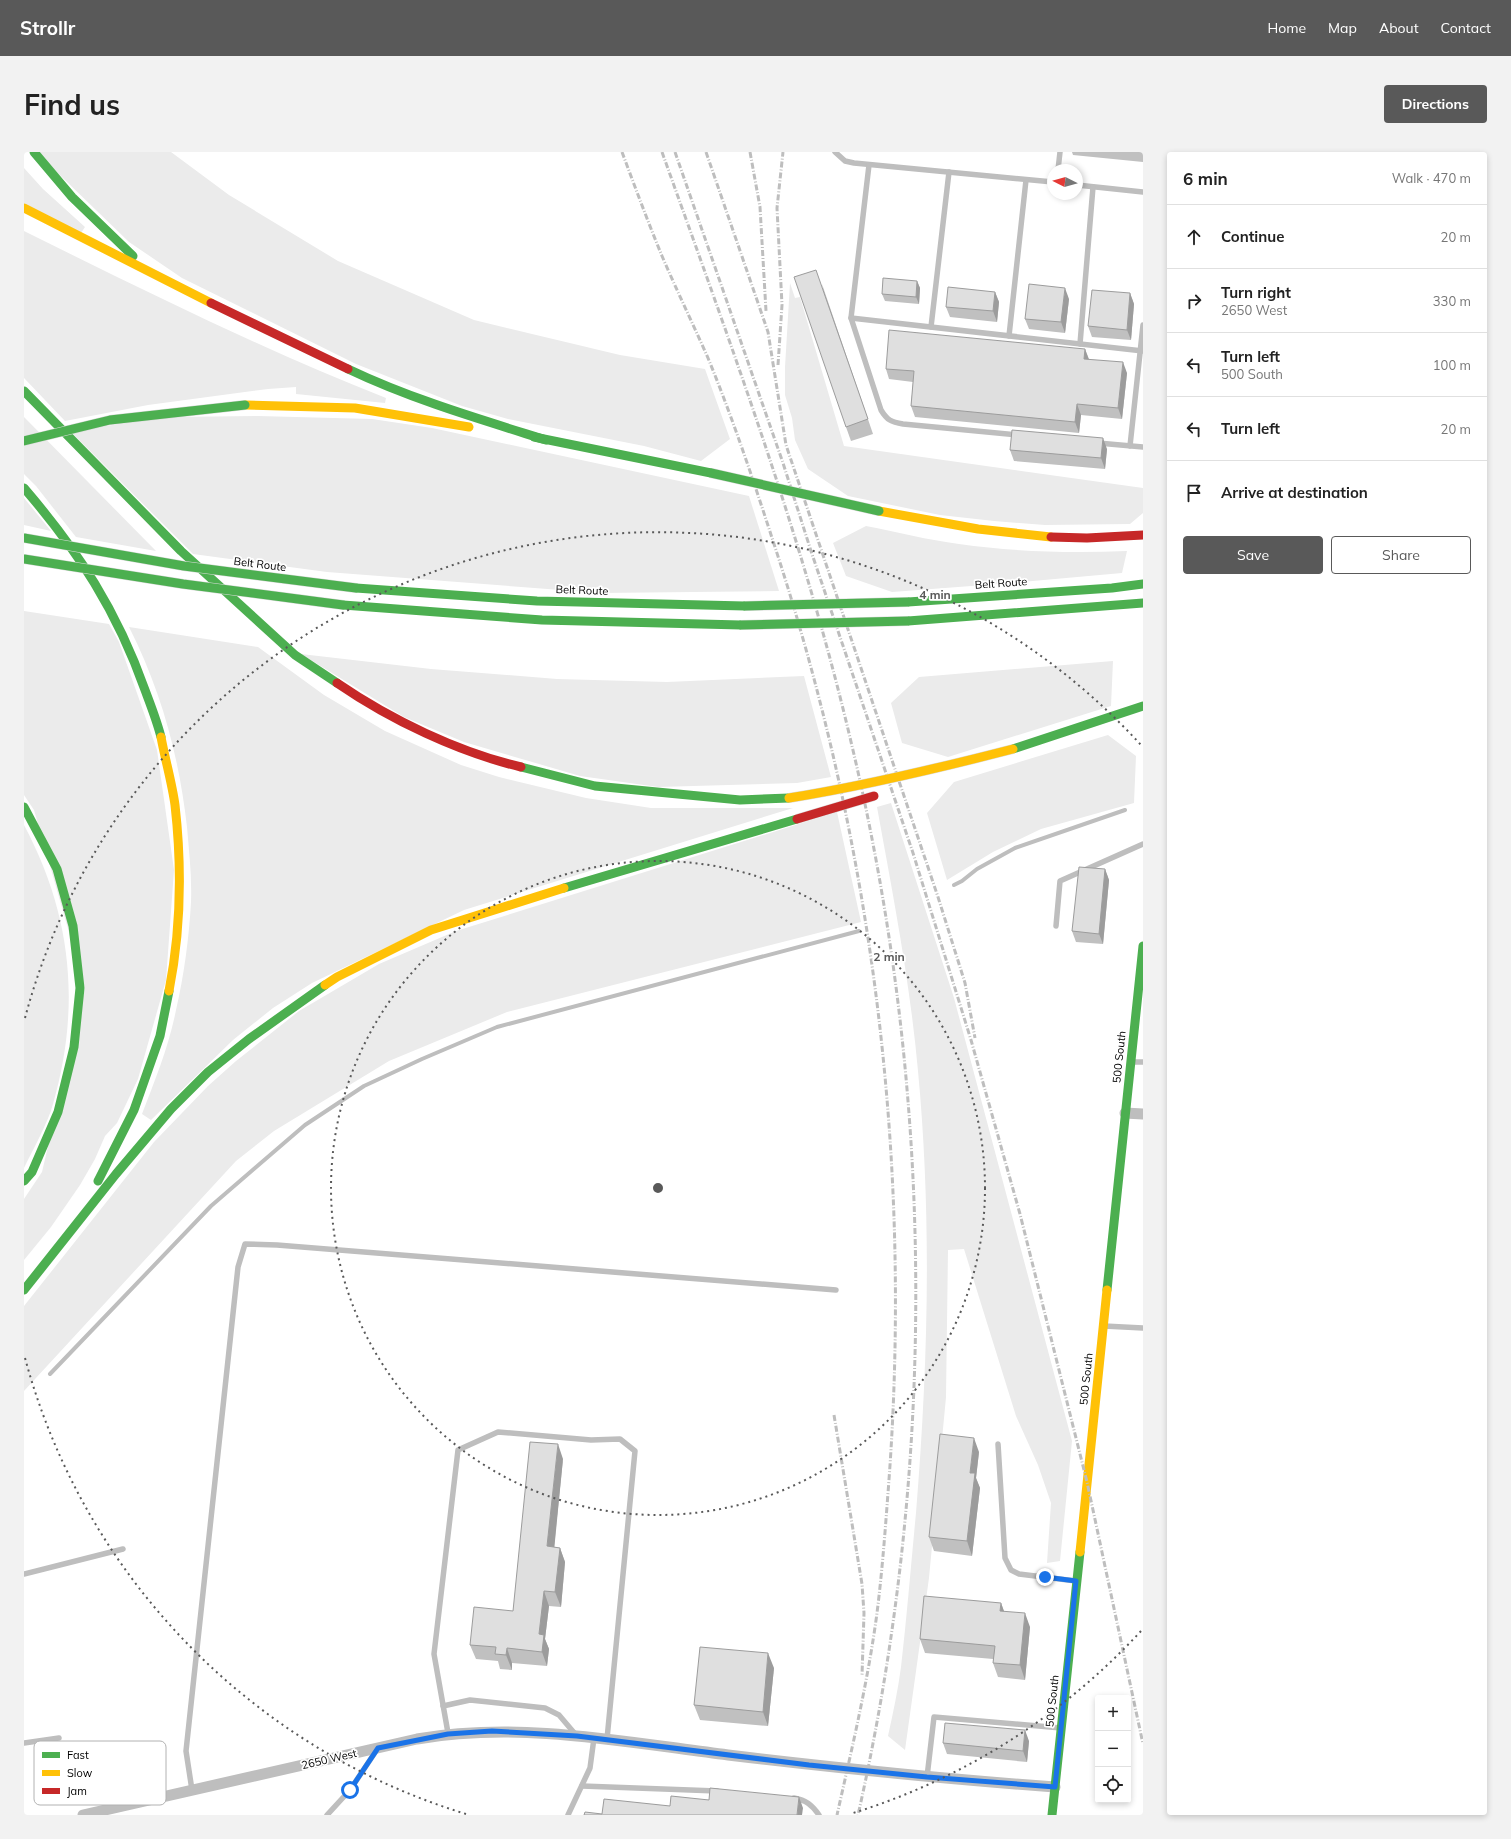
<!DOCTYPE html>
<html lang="en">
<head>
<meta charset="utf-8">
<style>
	:root { --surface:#fff; --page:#f2f2f2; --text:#222; --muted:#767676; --line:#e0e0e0; --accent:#595959 }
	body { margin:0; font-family:Mulish,sans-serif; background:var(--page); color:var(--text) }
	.controls { position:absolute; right:12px; bottom:12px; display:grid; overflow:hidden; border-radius:4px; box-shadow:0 2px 6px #0003 }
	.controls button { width:36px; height:36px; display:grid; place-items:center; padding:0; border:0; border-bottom:1px solid var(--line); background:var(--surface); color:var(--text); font:20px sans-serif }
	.compass { position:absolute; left:1023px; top:12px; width:36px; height:36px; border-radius:50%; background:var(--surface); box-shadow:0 2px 6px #0003; rotate:276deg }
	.stop { position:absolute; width:12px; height:12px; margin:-9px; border:3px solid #1a73e8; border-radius:50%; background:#fff }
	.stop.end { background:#1a73e8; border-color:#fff; box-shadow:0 1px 4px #0008 }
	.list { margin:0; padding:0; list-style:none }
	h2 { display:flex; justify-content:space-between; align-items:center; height:52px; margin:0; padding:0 16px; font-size:17px }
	h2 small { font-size:13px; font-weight:400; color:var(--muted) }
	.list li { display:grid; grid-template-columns:26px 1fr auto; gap:12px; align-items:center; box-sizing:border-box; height:64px; padding:0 16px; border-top:1px solid var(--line) }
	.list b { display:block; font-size:15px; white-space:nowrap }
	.list p { margin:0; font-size:13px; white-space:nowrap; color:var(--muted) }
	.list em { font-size:13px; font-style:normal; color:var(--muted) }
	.actions { display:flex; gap:8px; padding:12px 16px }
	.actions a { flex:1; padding:9px 0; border:1px solid var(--accent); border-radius:4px; text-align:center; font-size:14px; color:var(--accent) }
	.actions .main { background:var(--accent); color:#fff }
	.icon { flex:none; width:22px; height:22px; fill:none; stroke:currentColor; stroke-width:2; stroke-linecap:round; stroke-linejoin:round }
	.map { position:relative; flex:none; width:1119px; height:1663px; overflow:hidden; border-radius:4px }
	header { display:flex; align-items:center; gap:24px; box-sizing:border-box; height:56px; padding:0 20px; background:var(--accent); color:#fff }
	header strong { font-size:19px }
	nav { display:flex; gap:22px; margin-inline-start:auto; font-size:14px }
	.intro { display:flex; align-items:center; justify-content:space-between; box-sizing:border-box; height:96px; padding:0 24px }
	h1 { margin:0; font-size:28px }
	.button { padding:10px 18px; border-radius:4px; background:var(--accent); color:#fff; font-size:14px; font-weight:700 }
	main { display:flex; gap:24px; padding:0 24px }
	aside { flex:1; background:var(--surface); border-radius:4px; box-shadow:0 2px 6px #0003 }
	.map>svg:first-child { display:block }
</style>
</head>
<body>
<header>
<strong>Strollr</strong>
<nav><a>Home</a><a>Map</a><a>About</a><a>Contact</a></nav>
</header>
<div class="intro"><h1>Find us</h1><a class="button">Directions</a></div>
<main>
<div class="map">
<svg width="1119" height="1663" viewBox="0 0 1119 1663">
	<rect width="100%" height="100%" fill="#fff"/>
	<!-- green -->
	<g fill="#ebebeb">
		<polygon points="12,0 147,0 205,43 314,109 450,168 596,203 681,217 706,287 677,309 620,294 484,267 438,254 332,212 158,126 105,90"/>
		<polygon points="0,16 19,37 61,75 57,81 0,52"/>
		<path d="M0,79C119,138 238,197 362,246L361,251L272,242V235L244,237L124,253L41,269L0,226Z"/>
		<polygon points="766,131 771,146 776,145 820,294 1119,336 1119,361 1106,372 1021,373 970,369 916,363 824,344 784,317 771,288 768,266 761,243 761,215"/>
		<polygon points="234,264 348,267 408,276 725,344 755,439 576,441 303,420 169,402 46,279 145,265"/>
		<polygon points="0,265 132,399 52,385 12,334 0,322"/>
		<polygon points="0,346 27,379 0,373"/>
		<path d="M842,374C873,380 904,388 935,392C991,400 1047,401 1103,399L1098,421L987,431L868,440L822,424L809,391Z"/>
		<polygon points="0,459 85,472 95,490 133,598 150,718 142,828 114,927 93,971 81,984 71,1007 56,1033 27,1075 0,1108 0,1047 18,1020 61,836 10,658 0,643"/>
		<path d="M105,475L234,495L300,543L361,579L437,613L475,625L562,646L627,656H769L440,758L288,831L249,856L209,888L127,968L118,962C131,928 145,894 152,858C160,823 165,786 167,750C168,725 165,699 163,675C155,604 137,538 105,475Z"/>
		<polygon points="277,502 407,517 533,527 643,530 780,524 807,625 773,631 634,635 556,624 440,590 380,565"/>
		<polygon points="1089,509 1087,554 924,605 878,591 867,551 895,525"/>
		<polygon points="1084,583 1112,604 1110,651 1017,677 969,700 923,728 903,661 930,630"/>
		<path d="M867,651L930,846L1048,1289L1036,1409L1023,1411L1027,1351L1014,1313L992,1264L940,1097L924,1098L922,1245L905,1426L881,1598L864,1584C869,1561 874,1538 877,1515C883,1464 887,1412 892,1361C904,1214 908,1066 894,919C886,830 869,743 853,655Z"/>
		<polygon points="813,660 837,770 483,860 365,909 250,979 212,1009 0,1239 0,1154 130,990 184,934 212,909 275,859 355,812 432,779"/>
		<path d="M0,673C48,763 57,854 29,952C24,971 9,997 0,1016Z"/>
	</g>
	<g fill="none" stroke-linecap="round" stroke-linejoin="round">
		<!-- stream -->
		<g stroke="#bebebe" stroke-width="4">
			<polyline points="930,733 938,729 953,717 991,696 1101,658"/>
			<polyline points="26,1222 187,1054 281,973 340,934 398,907 473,875 835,779"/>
		</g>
		<!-- lane -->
		<g stroke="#bebebe" stroke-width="5.5">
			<polyline points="811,0 821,9 830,11 1029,30"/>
			<polyline points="1034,18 1036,0"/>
			<polyline points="1053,33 1119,40"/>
			<polyline points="827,166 845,13"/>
			<polyline points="907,175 925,20"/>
			<polyline points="985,184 1002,28"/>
			<polyline points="1056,192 1069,35"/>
			<path d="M995,283L879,272C867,270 863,268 857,258L827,166L1119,199"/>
			<polyline points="1074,291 1119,295"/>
			<polyline points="1106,294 1119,173"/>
			<polyline points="1032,774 1036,729 1119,692"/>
			<polyline points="1109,910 1119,910"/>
			<polyline points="1080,1174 1119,1176"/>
			<polyline points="974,1292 981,1406 987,1418 995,1422 1052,1429"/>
			<polyline points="0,1422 99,1397"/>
			<polyline points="419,1554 446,1548 521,1556 535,1563 552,1583"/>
			<polyline points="424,1581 410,1502 434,1298 474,1280 567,1288 596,1287 611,1299 583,1587"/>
			<polyline points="0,1591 35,1586"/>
			<polyline points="903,1625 910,1565 1037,1576"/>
			<polyline points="558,1634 693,1639"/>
			<polyline points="168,1638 162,1599 214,1115 221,1092 253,1093 812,1138"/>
			<path d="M770,1646C782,1648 788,1653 795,1663"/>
			<polyline points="303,1663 326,1638 354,1596"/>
			<polyline points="544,1663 566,1616 570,1586"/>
		</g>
		<!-- street -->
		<g stroke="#bebebe" stroke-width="11">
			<polyline points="1101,961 1119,962"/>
			<path d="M59,1663L393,1587C496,1569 601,1590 704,1603C813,1616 921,1627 1031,1635"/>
		</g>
		<!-- fast -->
		<g stroke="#4caf50" stroke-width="9">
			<polyline points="10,0 48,45 109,104"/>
			<path d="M324,217C387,247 455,267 522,288"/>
			<polyline points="0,239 157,399 271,503 313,531"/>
			<polyline points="510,285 687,321"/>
			<path d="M0,336C55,400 93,459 121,538C127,554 133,569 137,585"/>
			<polyline points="332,436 513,449 721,454"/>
			<polyline points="884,450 1088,436 1119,432"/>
			<polyline points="319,453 518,468 717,473"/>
			<polyline points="884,469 1119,451"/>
			<polyline points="989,597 1119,554"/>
			<polyline points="497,615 571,634 716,648 765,646"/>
			<polyline points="0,655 33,717 49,774 56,836 50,895 34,960 8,1020 0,1029"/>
			<polyline points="540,736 773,667"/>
			<polyline points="74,1029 110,958 136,884 145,839"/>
			<polyline points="0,1138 92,1022 147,957 184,920 225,887 301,833"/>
			<polyline points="1083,1138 1119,794"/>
			<polyline points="1028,1663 1056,1400"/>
		</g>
		<!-- slow -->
		<g stroke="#ffc107" stroke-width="9">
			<polyline points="0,56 187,151"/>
			<polyline points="221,253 331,256 445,275"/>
			<polyline points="855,359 954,377 1027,385"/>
			<path d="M137,585C141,607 148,631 151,653C158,715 157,778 145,839"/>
			<polyline points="301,833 313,825 407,778 540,736"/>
			<polyline points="1056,1400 1083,1138"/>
		</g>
		<!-- jam -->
		<g stroke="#c62828" stroke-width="9">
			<polyline points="187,151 324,217"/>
			<polyline points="1027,385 1063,386 1119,383"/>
			<path d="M313,531C367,568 434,600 497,615"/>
		</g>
		<!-- rail -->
		<g stroke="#bebebe" stroke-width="3" stroke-dasharray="6 2 1 2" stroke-linecap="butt">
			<path d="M598,0C611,35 624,70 638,104C653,139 669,172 684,206C709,267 730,330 750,392C851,700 889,1019 864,1341C861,1381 858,1421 853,1461C844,1529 828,1596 813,1663"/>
			<path d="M638,0C708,196 781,392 828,594C911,944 913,1313 834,1663"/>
			<polyline points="651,0 759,311 787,399 889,701 947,888 996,1062 1063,1330 1119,1592"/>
			<polyline points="682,0 744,180 762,293 914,745 941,831 951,886"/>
			<polyline points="726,0 736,55 742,159"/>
			<polyline points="754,213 758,153 753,56 759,0"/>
			<polyline points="810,1263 838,1432 840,1461 838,1524"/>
		</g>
		<!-- fast-bridge casing -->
		<g stroke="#dbdbdb" stroke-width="10" stroke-linecap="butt">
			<g id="fast-bridge">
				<polyline points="0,289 86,268 221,253"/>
				<polyline points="687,321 855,359"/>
				<polyline points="0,386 160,414 332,436"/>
				<polyline points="0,407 159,432 319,453"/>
				<polyline points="721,454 884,450"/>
				<polyline points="717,473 884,469"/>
			</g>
		</g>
		<!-- slow-bridge casing -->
		<g stroke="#dbdbdb" stroke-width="10" stroke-linecap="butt">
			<path id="slow-bridge" d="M765,646C841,634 915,616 989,597"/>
		</g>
		<!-- jam-bridge casing -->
		<g stroke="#dbdbdb" stroke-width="10" stroke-linecap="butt">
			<polyline id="jam-bridge" points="773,667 850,644"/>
		</g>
		<!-- fast-bridge -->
		<use href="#fast-bridge" stroke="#4caf50" stroke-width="9"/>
		<!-- slow-bridge -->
		<use href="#slow-bridge" stroke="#ffc107" stroke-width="9"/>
		<!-- jam-bridge -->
		<use href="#jam-bridge" stroke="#c62828" stroke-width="9"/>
	</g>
	<!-- wall -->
	<g fill="#c0c0c0">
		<polygon points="1048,0 1119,0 1119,10 1049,3"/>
		<polygon points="893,129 896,136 895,152 861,149 858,142"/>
		<polygon points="798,132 849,282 827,289 822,275"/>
		<polygon points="971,140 975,150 973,170 926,165 922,155"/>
		<polygon points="1106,141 1110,152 1107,188 1068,185 1064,174"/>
		<polygon points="1045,147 1041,181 1005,177 1001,167"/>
		<polygon points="1061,197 1065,207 1103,221 1098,267 1057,263 1055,281 891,265 887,254 889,230 865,227 862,217"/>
		<polygon points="1083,297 1081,317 990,309 986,298"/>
		<polygon points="1081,717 1085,728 1079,792 1052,790 1048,779"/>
		<polygon points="955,1300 952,1326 956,1336 948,1404 910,1399 905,1385"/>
		<polygon points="539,1307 530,1395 536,1396 541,1410 537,1455 525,1454 521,1487 525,1497 523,1514 488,1511 488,1518 476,1517 474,1509 452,1507 446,1493 489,1459"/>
		<polygon points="977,1451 980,1459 1006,1475 1001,1528 974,1525 969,1511 969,1507 901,1501 896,1487"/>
		<polygon points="750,1516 744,1574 676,1568 670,1553"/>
		<polygon points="1005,1589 1003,1610 923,1602 919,1591"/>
	</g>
	<!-- shaded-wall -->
	<g fill="#9c9c9c">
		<polygon points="893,129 896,136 895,152 892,145"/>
		<polygon points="1041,136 1045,147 1041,181 1037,170"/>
		<polygon points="971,140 975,150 973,170 969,159"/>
		<polygon points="1106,141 1110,152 1107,188 1103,178"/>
		<polygon points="1061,197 1065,208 1060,207"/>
		<polygon points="1099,210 1103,221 1098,267 1094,256"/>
		<polygon points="1053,252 1057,263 1055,281 1051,270"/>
		<polygon points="1079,286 1083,297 1081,317 1077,306"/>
		<polygon points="1081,717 1085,728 1079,792 1075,782"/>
		<polygon points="950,1286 955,1300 952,1326 956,1336 948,1404 943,1389 946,1321"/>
		<polygon points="534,1292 539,1307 529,1409 523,1394"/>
		<polygon points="536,1396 541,1410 537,1455 531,1440"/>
		<polygon points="520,1439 525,1454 521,1487 525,1497 523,1514 518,1500 515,1482"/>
		<polygon points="977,1451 982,1465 976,1459"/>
		<polygon points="1001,1461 1006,1475 1001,1528 996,1513"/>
		<polygon points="483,1496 488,1511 488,1518 482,1503"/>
		<polygon points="744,1501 750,1516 744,1574 739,1560"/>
		<polygon points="1001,1578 1005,1589 1003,1610 999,1599"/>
		<polygon points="775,1645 779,1656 778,1663 773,1663"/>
	</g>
	<!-- building -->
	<g fill="#dfdfdf" stroke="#9c9c9c">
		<polygon points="792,118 844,267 822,275 770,125"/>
		<polygon points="859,126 893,129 892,145 858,142"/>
		<polygon points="1005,132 1041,136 1037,170 1001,167"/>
		<polygon points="924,135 971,140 969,159 922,155"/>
		<polygon points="1068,138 1106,141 1103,178 1064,174"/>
		<polygon points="865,178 1061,197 1060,207 1099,210 1094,256 1053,252 1051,270 887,254 890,219 862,217"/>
		<polygon points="988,278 1079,286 1077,306 986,298"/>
		<polygon points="1055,715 1081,717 1075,782 1048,779"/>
		<polygon points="916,1282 950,1286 946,1321 951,1321 943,1389 905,1385"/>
		<polygon points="506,1290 534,1292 523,1394 536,1396 531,1440 520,1439 515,1482 520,1483 518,1500 483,1496 482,1503 471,1502 472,1495 446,1493 450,1455 489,1459"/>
		<polygon points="900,1444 977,1451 976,1459 1001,1461 996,1513 969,1511 971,1494 896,1487"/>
		<polygon points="676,1495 744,1501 739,1560 670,1553"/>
		<polygon points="921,1571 1001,1578 999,1599 919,1591"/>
		<polygon points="686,1636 775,1645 773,1663 560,1663 561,1660 578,1662 580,1647 646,1654 647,1644 685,1648"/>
	</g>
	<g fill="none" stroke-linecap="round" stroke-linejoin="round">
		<!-- route -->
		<polyline stroke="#1a73e8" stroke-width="5" points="326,1638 354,1596 424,1582 468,1579 553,1584 785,1613 903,1625 1031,1635 1052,1429 1021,1425"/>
	</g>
	<!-- distance rings -->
	<g fill="none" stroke="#595959" stroke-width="2" stroke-dasharray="2 4">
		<circle cx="634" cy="1036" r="327"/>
		<path d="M1117 1479A655 655 0 0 1 826 1662M442 1662A655 655 0 0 1 1 1206M1 866A655 655 0 0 1 1117 593"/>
	</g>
	<g text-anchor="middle" stroke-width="3.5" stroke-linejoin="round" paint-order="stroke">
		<!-- street labels -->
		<g font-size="11" fill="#000" stroke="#fff">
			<text transform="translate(236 412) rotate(7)" y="4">Belt Route</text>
			<text transform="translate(977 431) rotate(-4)" y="4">Belt Route</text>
			<text transform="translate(558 438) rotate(2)" y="4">Belt Route</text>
			<text transform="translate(1095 905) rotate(-84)" y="4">500 South</text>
			<text transform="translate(1062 1227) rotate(-84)" y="4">500 South</text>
			<text transform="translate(1028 1549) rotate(-84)" y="4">500 South</text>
			<text transform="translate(305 1607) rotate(-13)" y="4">2650 West</text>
		</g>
	</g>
	<!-- legend -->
	<rect x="10" y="1589" width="132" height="64" rx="6" fill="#fff" stroke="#b2b2b2" stroke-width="1"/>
	<rect x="18" y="1600" width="18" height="6" fill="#4caf50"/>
	<rect x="18" y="1618" width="18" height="6" fill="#ffc107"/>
	<rect x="18" y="1636" width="18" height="6" fill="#c62828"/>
	<g font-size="11" fill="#000">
		<text x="43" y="1607">Fast</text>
		<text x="43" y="1625">Slow</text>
		<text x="43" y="1643">Jam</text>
	</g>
	<circle cx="634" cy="1036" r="6" fill="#595959" stroke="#fff" stroke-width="2"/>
	<g font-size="12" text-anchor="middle" font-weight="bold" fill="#595959" stroke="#fff" stroke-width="3.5" stroke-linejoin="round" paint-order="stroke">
		<text x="911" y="447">4 min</text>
		<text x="865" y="809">2 min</text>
	</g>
</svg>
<div class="controls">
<button>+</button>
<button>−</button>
<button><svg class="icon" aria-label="locate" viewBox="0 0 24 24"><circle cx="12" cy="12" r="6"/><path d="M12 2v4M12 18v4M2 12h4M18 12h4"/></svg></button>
</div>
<svg class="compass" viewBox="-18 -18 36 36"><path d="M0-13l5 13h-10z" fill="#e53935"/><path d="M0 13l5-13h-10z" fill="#767676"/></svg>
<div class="stop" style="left:326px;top:1638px"></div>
<div class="stop end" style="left:1021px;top:1425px"></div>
</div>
<aside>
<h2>6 min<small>Walk · 470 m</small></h2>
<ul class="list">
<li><svg class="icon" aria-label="ahead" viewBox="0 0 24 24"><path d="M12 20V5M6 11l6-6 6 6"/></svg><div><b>Continue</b></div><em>20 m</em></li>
<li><svg class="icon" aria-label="right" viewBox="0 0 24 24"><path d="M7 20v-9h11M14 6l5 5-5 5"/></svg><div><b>Turn right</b><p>2650 West</p></div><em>330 m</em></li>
<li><svg class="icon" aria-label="left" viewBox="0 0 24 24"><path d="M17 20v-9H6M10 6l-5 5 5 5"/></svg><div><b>Turn left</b><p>500 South</p></div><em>100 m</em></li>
<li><svg class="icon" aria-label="left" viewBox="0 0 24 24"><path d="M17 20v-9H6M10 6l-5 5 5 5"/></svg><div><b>Turn left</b></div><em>20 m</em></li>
<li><svg class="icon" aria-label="arrive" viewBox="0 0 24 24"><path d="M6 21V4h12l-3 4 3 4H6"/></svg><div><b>Arrive at destination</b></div></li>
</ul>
<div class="actions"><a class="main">Save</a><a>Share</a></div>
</aside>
</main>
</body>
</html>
